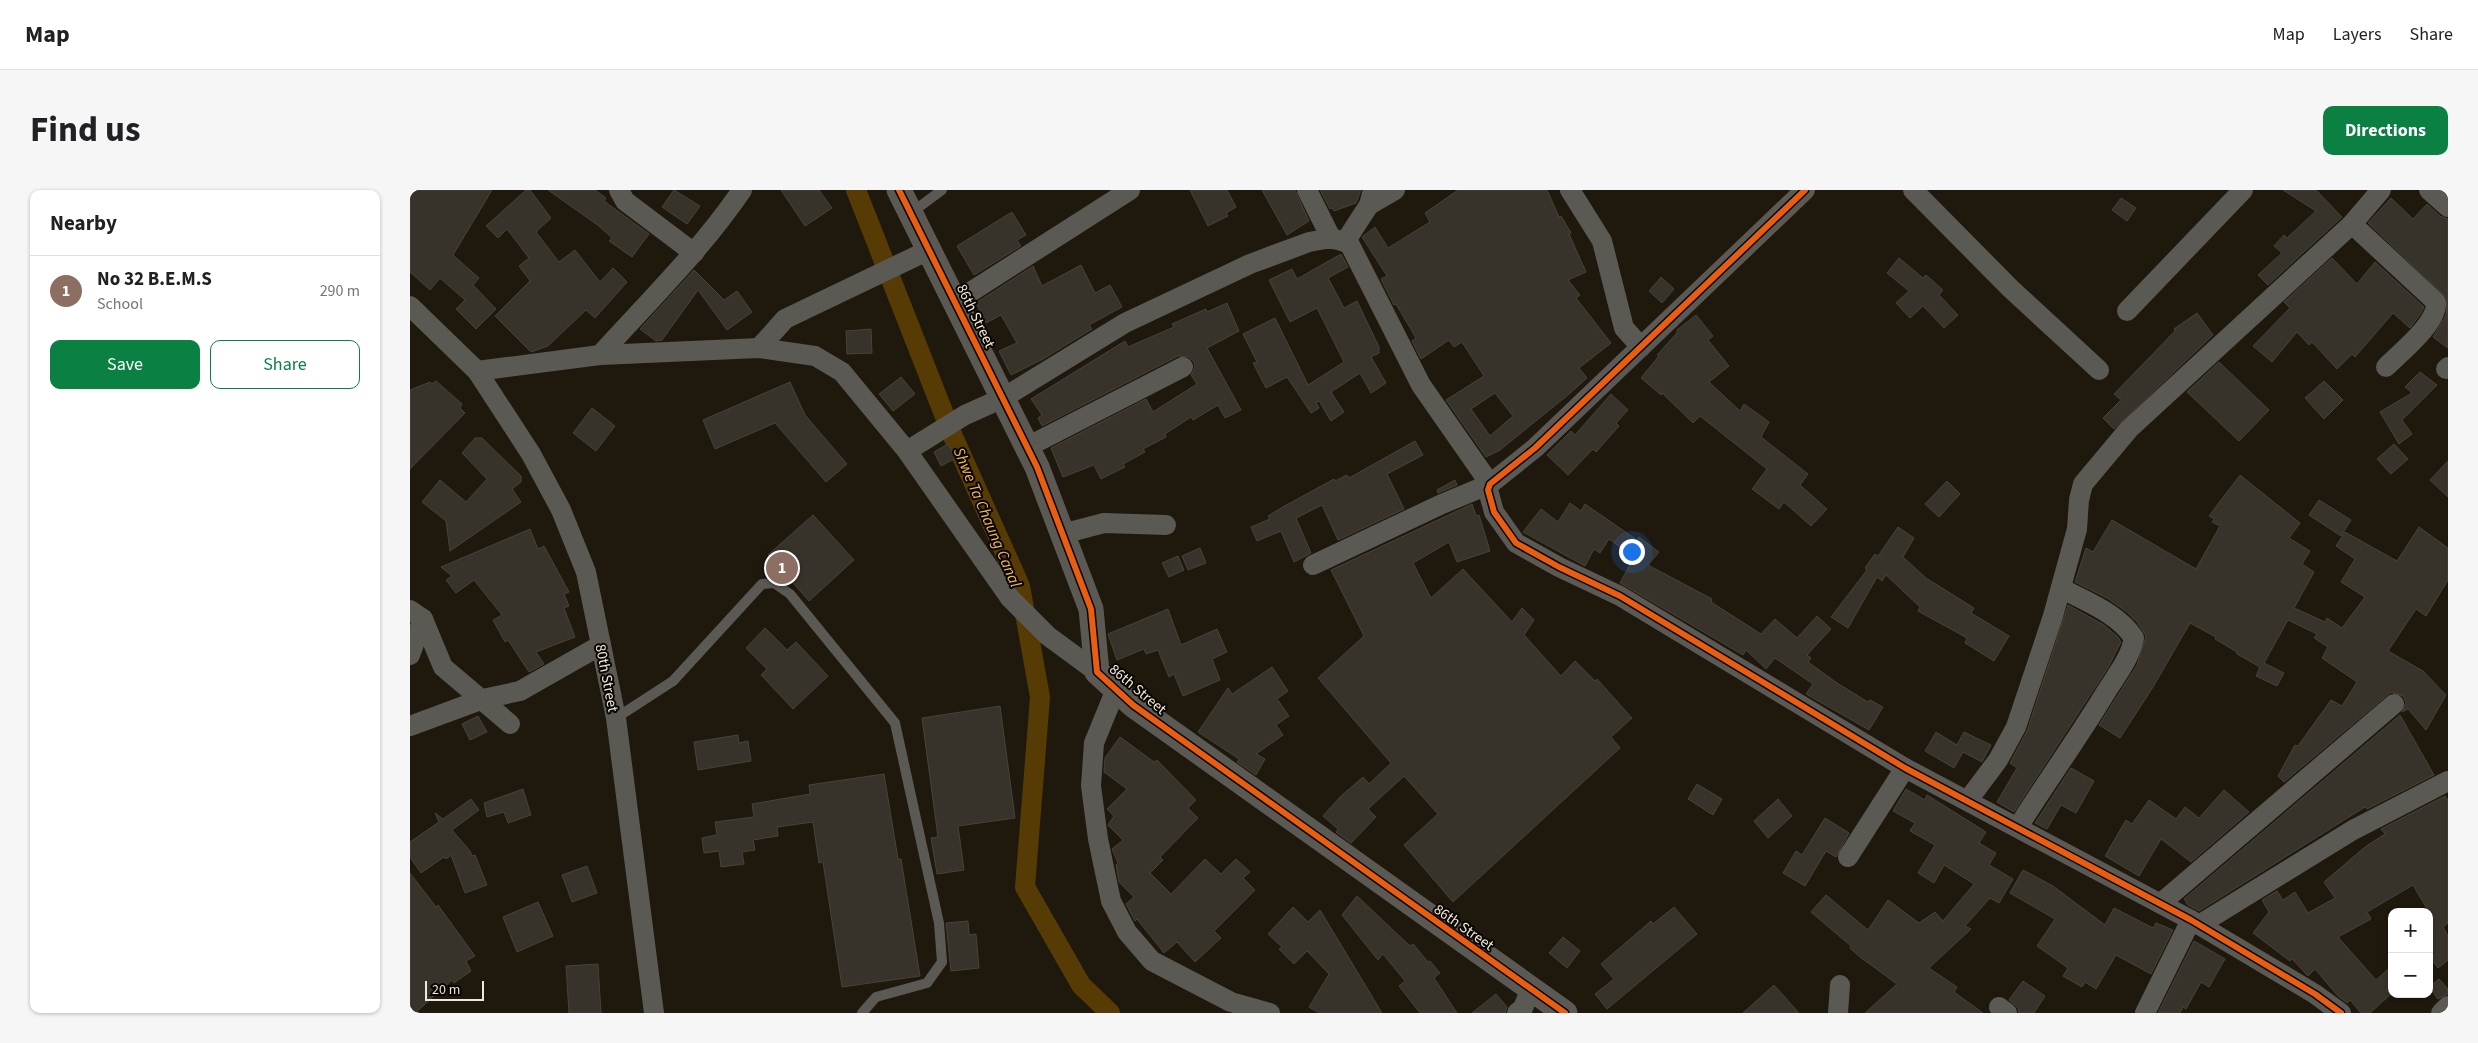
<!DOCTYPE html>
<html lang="en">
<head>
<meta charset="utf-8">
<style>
	:root { --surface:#fff; --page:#f6f6f6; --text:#202124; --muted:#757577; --line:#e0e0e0; --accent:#0b8043 }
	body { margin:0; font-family:"Source Sans 3",sans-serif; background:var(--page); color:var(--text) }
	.controls { position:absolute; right:15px; bottom:15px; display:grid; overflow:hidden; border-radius:10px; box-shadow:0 1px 4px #0004 }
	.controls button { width:45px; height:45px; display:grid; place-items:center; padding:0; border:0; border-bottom:1px solid var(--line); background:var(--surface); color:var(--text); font:25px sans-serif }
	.scale { position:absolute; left:15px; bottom:12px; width:59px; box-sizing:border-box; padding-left:5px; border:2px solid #f0e8dc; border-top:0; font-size:14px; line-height:18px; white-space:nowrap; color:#f0e8dc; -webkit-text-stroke:4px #090501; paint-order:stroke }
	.you { position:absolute; left:1221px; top:361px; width:18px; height:18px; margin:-12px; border:4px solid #fff; border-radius:50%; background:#1a73e8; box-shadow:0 0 0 8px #1a73e833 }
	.badge { display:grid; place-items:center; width:32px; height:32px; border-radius:50%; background:var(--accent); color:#fff; font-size:16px; font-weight:700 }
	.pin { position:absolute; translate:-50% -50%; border:2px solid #fff; box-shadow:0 1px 5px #0006 }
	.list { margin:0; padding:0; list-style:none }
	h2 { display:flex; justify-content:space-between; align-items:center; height:65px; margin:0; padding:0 20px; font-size:21px }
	h2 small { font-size:16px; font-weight:400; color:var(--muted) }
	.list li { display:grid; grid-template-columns:32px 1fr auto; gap:15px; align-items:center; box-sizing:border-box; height:70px; padding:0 20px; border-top:1px solid var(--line) }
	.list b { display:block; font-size:19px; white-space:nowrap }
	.list p { margin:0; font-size:16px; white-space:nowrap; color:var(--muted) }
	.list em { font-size:16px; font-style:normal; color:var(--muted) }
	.actions { display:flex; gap:10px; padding:15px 20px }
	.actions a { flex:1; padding:11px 0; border:1px solid var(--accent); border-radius:10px; text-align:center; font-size:18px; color:var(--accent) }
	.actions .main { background:var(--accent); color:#fff }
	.map { position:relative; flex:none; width:2038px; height:823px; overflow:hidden; border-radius:10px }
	header { display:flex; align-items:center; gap:30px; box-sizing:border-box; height:70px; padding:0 25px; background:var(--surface); border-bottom:1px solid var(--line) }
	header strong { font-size:24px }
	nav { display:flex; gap:28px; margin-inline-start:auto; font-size:18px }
	.intro { display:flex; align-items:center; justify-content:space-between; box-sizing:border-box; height:120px; padding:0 30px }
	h1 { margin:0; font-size:35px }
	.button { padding:12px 22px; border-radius:10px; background:var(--accent); color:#fff; font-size:18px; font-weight:700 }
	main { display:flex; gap:30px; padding:0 30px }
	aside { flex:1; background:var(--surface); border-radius:10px; box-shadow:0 1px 4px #0004 }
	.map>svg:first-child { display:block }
</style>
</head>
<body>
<header>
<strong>Map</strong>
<nav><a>Map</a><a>Layers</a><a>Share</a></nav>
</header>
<div class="intro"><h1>Find us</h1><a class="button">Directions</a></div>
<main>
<aside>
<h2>Nearby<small></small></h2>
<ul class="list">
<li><span class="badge" style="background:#8d6e63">1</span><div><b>No 32 B.E.M.S</b><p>School</p></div><em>290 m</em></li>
</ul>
<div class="actions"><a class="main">Save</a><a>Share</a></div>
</aside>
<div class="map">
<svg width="2038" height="823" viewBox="0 0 2038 823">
	<rect width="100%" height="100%" fill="#1e180d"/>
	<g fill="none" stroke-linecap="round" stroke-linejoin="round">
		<!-- canal -->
		<polyline stroke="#563b04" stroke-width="20" points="446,0 541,242 610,396 630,507 615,697 671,795 700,823"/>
	</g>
	<!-- building -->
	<g fill="#38332a" stroke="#48433a" fill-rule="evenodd">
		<polygon points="0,0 82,0 43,65 69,88 63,95 86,119 66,139 46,119 55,110 30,88 20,100 0,82"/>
		<polygon points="116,0 120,0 141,28 126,42 149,72 165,60 190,92 203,78 217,92 185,128 176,120 138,156 121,162 85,126 120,91 109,76 119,68 97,39 88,48 76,36"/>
		<polygon points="138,0 185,0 196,8 194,11 239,44 222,67 199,51 202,48 189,36"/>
		<polygon points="264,0 290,16 277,34 252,17"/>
		<polygon points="371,0 409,0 422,18 395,36"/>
		<polygon points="780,0 817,0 826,17 816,23 818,26 798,36"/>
		<polygon points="852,0 885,0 899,31 877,45"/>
		<polygon points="910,0 951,0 946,13 924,21 922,18 920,19"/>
		<path d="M1048,0H1137L1149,27L1151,26L1161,43L1159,44L1176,82L1158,90L1170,105L1166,108L1201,153L1169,178L1177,188L1158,205L1090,260L1076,267L1036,210L1074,186L1052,152L1044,157L1039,150L1011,169L1002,151L1006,148L986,114L984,115L971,89L977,86L952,47L965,37L978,58L1020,32L1015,23ZM1085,203L1103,226L1080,246L1061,219Z"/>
		<polygon points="1873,0 1906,0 1932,27 1858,95 1848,85 1872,63 1864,56 1874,45 1877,48 1906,21"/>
		<polygon points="1711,8 1726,18 1717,31 1702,20"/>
		<polygon points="1981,8 2003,29 2017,14 2030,26 2038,29 2038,158 2023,147 2036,125 2037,108 1958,33"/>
		<polygon points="602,22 616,45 607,50 611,56 564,85 547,56"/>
		<polygon points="931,64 938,77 918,88 934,118 947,111 969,157 969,163 961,167 976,193 961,203 950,183 921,202 934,222 921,231 909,211 906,212 909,218 901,223 877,187 856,198 843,173 847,172 833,144 865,128 898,195 934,172 907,118 880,132 859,90 882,79 887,89"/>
		<polygon points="1489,68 1513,88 1516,85 1533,100 1529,105 1548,125 1534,138 1513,116 1500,128 1486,113 1499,101 1477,83"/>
		<polygon points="1922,68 1947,94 1965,72 2014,117 2011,123 2000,138 1983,123 1945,167 1942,164 1927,179 1902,152 1899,155 1887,142 1862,172 1843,156 1880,118 1874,112"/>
		<polygon points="671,75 685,103 700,95 712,117 679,135 682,139 633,169 601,185 589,161 607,153 591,125 576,133 566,113 623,76 632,96"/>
		<polygon points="284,80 314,110 327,101 342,122 317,140 288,100 252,150 246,151 230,139"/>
		<polygon points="1251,87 1264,99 1252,113 1239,101"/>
		<polygon points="817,113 829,141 797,158 831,220 815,228 808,215 783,230 781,227 755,244 756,247 733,259 735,262 713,274 715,277 691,289 684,275 653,287 641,258 736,209 743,222 787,194 781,185 785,178 784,172 779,167 768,166 632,236 628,228 632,225 621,209 715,151 718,157 764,137 762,134 796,119 797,122"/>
		<polygon points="1787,123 1803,145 1704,239 1693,228 1711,210 1704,204 1765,141 1764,139"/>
		<polygon points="1286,125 1303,146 1298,150 1319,176 1299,192 1330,221 1334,214 1359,232 1351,247 1398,284 1390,295 1417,319 1401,336 1374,312 1369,319 1342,299 1357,279 1290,226 1283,233 1252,203 1251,205 1231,188 1249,166 1247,165 1267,143 1267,140"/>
		<polygon points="461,139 462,163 437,164 436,141"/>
		<polygon points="1809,172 1859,220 1829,251 1777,202"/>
		<polygon points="2010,182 2027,195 1992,230 2002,244 1989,254 1970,222 2002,203 1995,197"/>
		<polygon points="491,187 505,204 483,221 469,204"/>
		<polygon points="26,191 52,214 50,218 55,223 0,279 0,200 20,192 22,194"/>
		<polygon points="1914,191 1933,210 1914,229 1895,208"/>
		<polygon points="380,192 395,225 437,274 416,292 365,233 305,259 293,230"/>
		<polygon points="1201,204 1218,220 1206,233 1209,236 1186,262 1183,259 1158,285 1137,265 1161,241 1165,245"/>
		<polygon points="182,218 205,236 186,261 163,243"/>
		<polygon points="65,248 72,248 111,286 111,292 102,299 111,312 40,361 36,331 12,312 30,290 56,312 77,289 52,263"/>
		<polygon points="1005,251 1013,265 977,284 994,319 928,350 912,315 886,328 901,363 884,372 871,341 847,351 841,337 860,329 858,326 871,318 924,289 925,291 937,285 939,288"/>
		<polygon points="538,254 546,268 531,276 524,262"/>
		<polygon points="1984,254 1998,269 1981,284 1967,269"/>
		<polygon points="2038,271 2038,307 2020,290"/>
		<polygon points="1830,285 1890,333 1879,348 1900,361 1892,374 1904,382 1884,418 1915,432 1917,428 1932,438 1955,407 1931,392 1945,369 1926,356 1935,342 1987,371 2009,337 2038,358 2038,390 2016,426 2006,419 1978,461 2013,481 2036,505 2016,540 1998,519 1992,522 1996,512 1993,506 1981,502 1874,592 1868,586 1885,555 1888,556 1921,510 1932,516 1947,492 1912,468 1918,457 1904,448 1907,444 1878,430 1854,473 1874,483 1867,496 1846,486 1850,477 1827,464 1827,462 1805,449 1806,447 1780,433 1743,497 1710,548 1689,535 1727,475 1736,446 1727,432 1717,422 1697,408 1665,392 1676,358 1683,362 1702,330 1786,379 1810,336 1802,332 1804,329 1799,326"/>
		<polygon points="1045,290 1047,295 1028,303 1027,300"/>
		<polygon points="1537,291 1550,304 1529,327 1515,314"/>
		<polygon points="1909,310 1941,330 1931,346 1899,325"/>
		<polygon points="1160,313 1171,321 1175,314 1227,350 1229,347 1249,362 1238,375 1302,409 1301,412 1351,444 1365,429 1387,448 1407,426 1421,439 1397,465 1401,468 1398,472 1427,493 1458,512 1460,510 1473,517 1459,540 1396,504 1403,494 1365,468 1356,479 1336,460 1333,465 1210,393 1224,367 1199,349 1190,363 1184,359 1175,376 1113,342 1131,319 1148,332"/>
		<polygon points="1062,314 1066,326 1069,325 1080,361 1047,372 1039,352 1003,373 1021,408 1053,379 1102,432 1112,418 1124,430 1114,445 1151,486 1165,471 1185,491 1187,489 1222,528 1201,547 1210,558 1043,712 994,655 1028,624 994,586 958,619 966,627 941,653 926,642 928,639 913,626 931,606 953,587 959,594 981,573 908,488 954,446 921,380"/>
		<polygon points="403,325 444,370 399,411 358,365"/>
		<polygon points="1488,337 1504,348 1493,367 1516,388 1564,418 1561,423 1599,446 1584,471 1555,453 1557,448 1508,421 1510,417 1476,385 1472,391 1467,387 1438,438 1421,427 1457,380 1455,378 1465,364 1468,366"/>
		<polygon points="120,339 128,359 134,356 159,402 154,404 159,416 154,418 165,447 126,462 134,474 119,482 98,450 95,452 83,430 92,425 64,390 46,403 36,390 42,386 31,377"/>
		<polygon points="790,358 796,373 778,380 772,366"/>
		<polygon points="768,366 774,380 759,387 752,373"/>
		<polygon points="1658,415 1694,435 1708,447 1711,452 1699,476 1604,622 1587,612 1607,578 1600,573 1617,541"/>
		<polygon points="758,419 771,455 807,439 817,462 802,469 810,490 773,506 764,484 759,487 748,460 736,464 734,459 707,470 698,444"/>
		<polygon points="355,438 377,460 386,452 418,486 383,519 351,485 357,479 336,458"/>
		<polygon points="862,477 878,501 867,509 879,526 866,535 873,545 846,564 855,569 846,585 827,572 829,569 788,542 818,498 822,504"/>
		<polygon points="590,516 605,628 548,636 554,680 527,684 521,648 528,647 512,528"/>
		<polygon points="1990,525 2024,585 1957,619 1955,617 1789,721 1778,715 1774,709"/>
		<polygon points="68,526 77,542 60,550 52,534"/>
		<polygon points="1526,542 1547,555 1554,542 1581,555 1572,572 1553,562 1544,578 1515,561"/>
		<polygon points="328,545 329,553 338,551 341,571 288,580 284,552"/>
		<polygon points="710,547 744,572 747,570 786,610 778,618 788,628 750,667 753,670 740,683 761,704 795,669 811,684 826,669 840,682 833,688 845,700 804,741 811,748 785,772 767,752 754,763 727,729 725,731 716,714 724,707 709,692 706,675 708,673 702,659 713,650 698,635 704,626 697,619 717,599 694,582 695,568"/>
		<polygon points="1661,578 1684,591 1666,623 1651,615 1637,639 1625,633"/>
		<polygon points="474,584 488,669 491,669 510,786 432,797 413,672 409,673 403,632 367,637 368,646 343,650 345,660 332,662 334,674 311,677 309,661 294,663 292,648 307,645 305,632 344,627 342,614 400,604 399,595"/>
		<polygon points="1287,594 1312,609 1303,625 1278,609"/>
		<polygon points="113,599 121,625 98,633 94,622 77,627 74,613"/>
		<polygon points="1496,599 1515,610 1517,605 1576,642 1569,653 1586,663 1579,675 1603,689 1589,713 1580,708 1555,736 1561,739 1519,778 1547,797 1544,802 1573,823 1455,823 1487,794 1450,767 1440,758 1441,756 1401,722 1416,705 1458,740 1478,710 1509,733 1525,722 1533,731 1564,694 1534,675 1524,693 1508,683 1525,655 1500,641 1505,633 1483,621"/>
		<polygon points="1814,600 1839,622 1781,672 1751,649 1729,686 1695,666 1716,630 1722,634 1739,610 1766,629 1775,617 1789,628"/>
		<polygon points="2035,606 2038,610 2038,733 2033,737 2038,746 2038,770 2028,778 2019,766 2019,722 2003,695 1957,722 1961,729 1928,747 1966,790 1982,776 1982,803 1960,823 1951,823 1940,810 1937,813 1928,806 1905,779 1898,786 1882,769 1880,771 1843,743 1859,722 1852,710 1867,701 1873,710 1885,702 1898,723 1925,708 1914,692 1955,657 1975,644 1971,639"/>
		<polygon points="61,609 69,620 42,640 60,661 62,666 65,665 77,695 55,703 41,665 36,669 34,667 11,683 0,667 0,652 29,632 25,623 33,629"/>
		<polygon points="1368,609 1382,626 1358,648 1344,631"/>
		<polygon points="1415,628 1439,643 1426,667 1416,661 1395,696 1373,683 1386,661 1392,665"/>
		<polygon points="177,676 187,703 162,712 152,685"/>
		<polygon points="1613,680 1643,696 1695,735 1704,718 1743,738 1746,733 1763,740 1741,784 1706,765 1686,799 1675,792 1672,797 1653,786 1658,778 1627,756 1645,729 1600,703"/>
		<polygon points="0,683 26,717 28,715 65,766 56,771 61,781 44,793 42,790 5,823 0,823"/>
		<polygon points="947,706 1000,756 1003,754 1018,772 1020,771 1030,783 1024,788 1047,823 1010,823 989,796 995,791 973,764 968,770 932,725"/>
		<polygon points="128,712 143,746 107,762 93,727"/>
		<polygon points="883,717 898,732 910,720 972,823 909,823 899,817 919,784 897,761 884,774 869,759 872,757 858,744"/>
		<polygon points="1264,717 1287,744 1197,819 1185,804 1204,789 1191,774 1241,731 1243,734"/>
		<polygon points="558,731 559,745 566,744 569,778 541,781 536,733"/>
		<polygon points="1153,747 1170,761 1157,778 1139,763"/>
		<polygon points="1784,751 1815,769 1799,797 1791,792 1776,819 1773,817 1770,823 1748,823"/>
		<polygon points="188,774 191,823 159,823 156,776"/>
		<polygon points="2029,789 2038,799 2038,804 2028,809 2019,797"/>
		<polygon points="1613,791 1635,806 1624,823 1609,823 1608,818 1599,810"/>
		<polygon points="1364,795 1389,823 1333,823"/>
		<polygon points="1086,804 1097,817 1095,823 1062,823"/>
	</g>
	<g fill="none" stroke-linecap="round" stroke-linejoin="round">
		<!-- service -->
		<g stroke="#5b5954" stroke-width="10">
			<polyline points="501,23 532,0"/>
			<polyline points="206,528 263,491 352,394 364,393 380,404 485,533 529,733 532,772 517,793 466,807 452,823"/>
		</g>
		<!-- minor -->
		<g stroke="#5b5954" stroke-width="20">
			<polyline points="209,0 215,11 284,63"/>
			<polyline points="897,0 921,48"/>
			<polyline points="1160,0 1192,51 1214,138 1231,157"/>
			<polyline points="1395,0 1125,258 1080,294 1078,300 1084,322 1106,353 1149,377 1210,406 1495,578 1781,730 1905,804 1931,823"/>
			<polyline points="1503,0 1601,99 1689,180"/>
			<polyline points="2019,0 2038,17"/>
			<polyline points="959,15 985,0"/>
			<path d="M1942,34L2026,112C2028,133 1991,162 1976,177"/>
			<polyline points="935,52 959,15 963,0"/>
			<polyline points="545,112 720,0"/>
			<polyline points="0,116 67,181 121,264 151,320 176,382 206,528 244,823"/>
			<polyline points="1717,121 1833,0"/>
			<polyline points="349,158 375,129 519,60"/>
			<path d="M190,165C239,111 291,60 332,0"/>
			<polyline points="2036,179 2038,177"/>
			<polyline points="67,181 190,165 349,158 405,166 432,182 497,261 600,408 638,446 687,482"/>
			<polyline points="617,257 773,177"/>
			<polyline points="497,261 555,225 593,208 715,133 840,74 899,52 921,48 939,53 1011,195 1080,294 1032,314 903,375"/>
			<polyline points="652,344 694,333 756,335"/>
			<polyline points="0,420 13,429 33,477 100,534"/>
			<polyline points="0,465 13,429"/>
			<polyline points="706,499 684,553 681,596 688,649 701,711 717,742 742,771 821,812 860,823"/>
			<polyline points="0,536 73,509 110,501 191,455"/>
			<polyline points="1558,610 1588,570 1606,537 1643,426 1667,339 1669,310 1673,294 1719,239 1942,34 1971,0"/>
			<path d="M1608,637C1637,591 1668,548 1696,502C1707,484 1720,469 1724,448C1708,423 1676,412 1651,398"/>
			<polyline points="1438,667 1495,578"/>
			<polyline points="1751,713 1984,514"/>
			<polyline points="1789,735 1943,640 2038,591"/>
			<polyline points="1589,817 1597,823"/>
			<polyline points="1107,823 1113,818 1121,799"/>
			<polyline points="1428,823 1430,795"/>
			<polyline points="1735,823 1781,730"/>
			<polyline points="2031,823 2038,816"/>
		</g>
		<!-- tertiary -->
		<polyline stroke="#5b5954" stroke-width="25" points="489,0 627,277 681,419 687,482 723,515 1155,823"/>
		<!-- cycleway casing -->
		<g stroke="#090501" stroke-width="9">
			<g id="cycleway">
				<polyline points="489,0 627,277 681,419 687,482 723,515 1155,823"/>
				<polyline points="1395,0 1125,258 1080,294 1078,300 1084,322 1106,353 1149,377 1210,406 1495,578 1781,730 1905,804 1931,823"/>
			</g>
		</g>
		<!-- cycleway -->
		<use href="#cycleway" stroke="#e95d12" stroke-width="6"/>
	</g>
	<g text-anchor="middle" stroke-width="4" stroke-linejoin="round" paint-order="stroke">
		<!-- street labels -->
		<g font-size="15" fill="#f0e8dc" stroke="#090501">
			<text transform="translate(566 126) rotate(64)" y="5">86th Street</text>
			<text transform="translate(197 488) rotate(79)" y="5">80th Street</text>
			<text transform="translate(728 499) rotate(40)" y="5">86th Street</text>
			<text transform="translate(1054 737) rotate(35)" y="5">86th Street</text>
		</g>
		<!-- water labels -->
		<g font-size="16" font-style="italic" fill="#f0b759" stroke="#090501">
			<text transform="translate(578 327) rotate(67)" y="6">Shwe Ta Chaung Canal</text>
		</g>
	</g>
</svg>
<div class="controls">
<button>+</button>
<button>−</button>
</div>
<div class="scale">20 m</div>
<div class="you"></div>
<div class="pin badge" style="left:372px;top:378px;background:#8d6e63">1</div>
</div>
</main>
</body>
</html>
